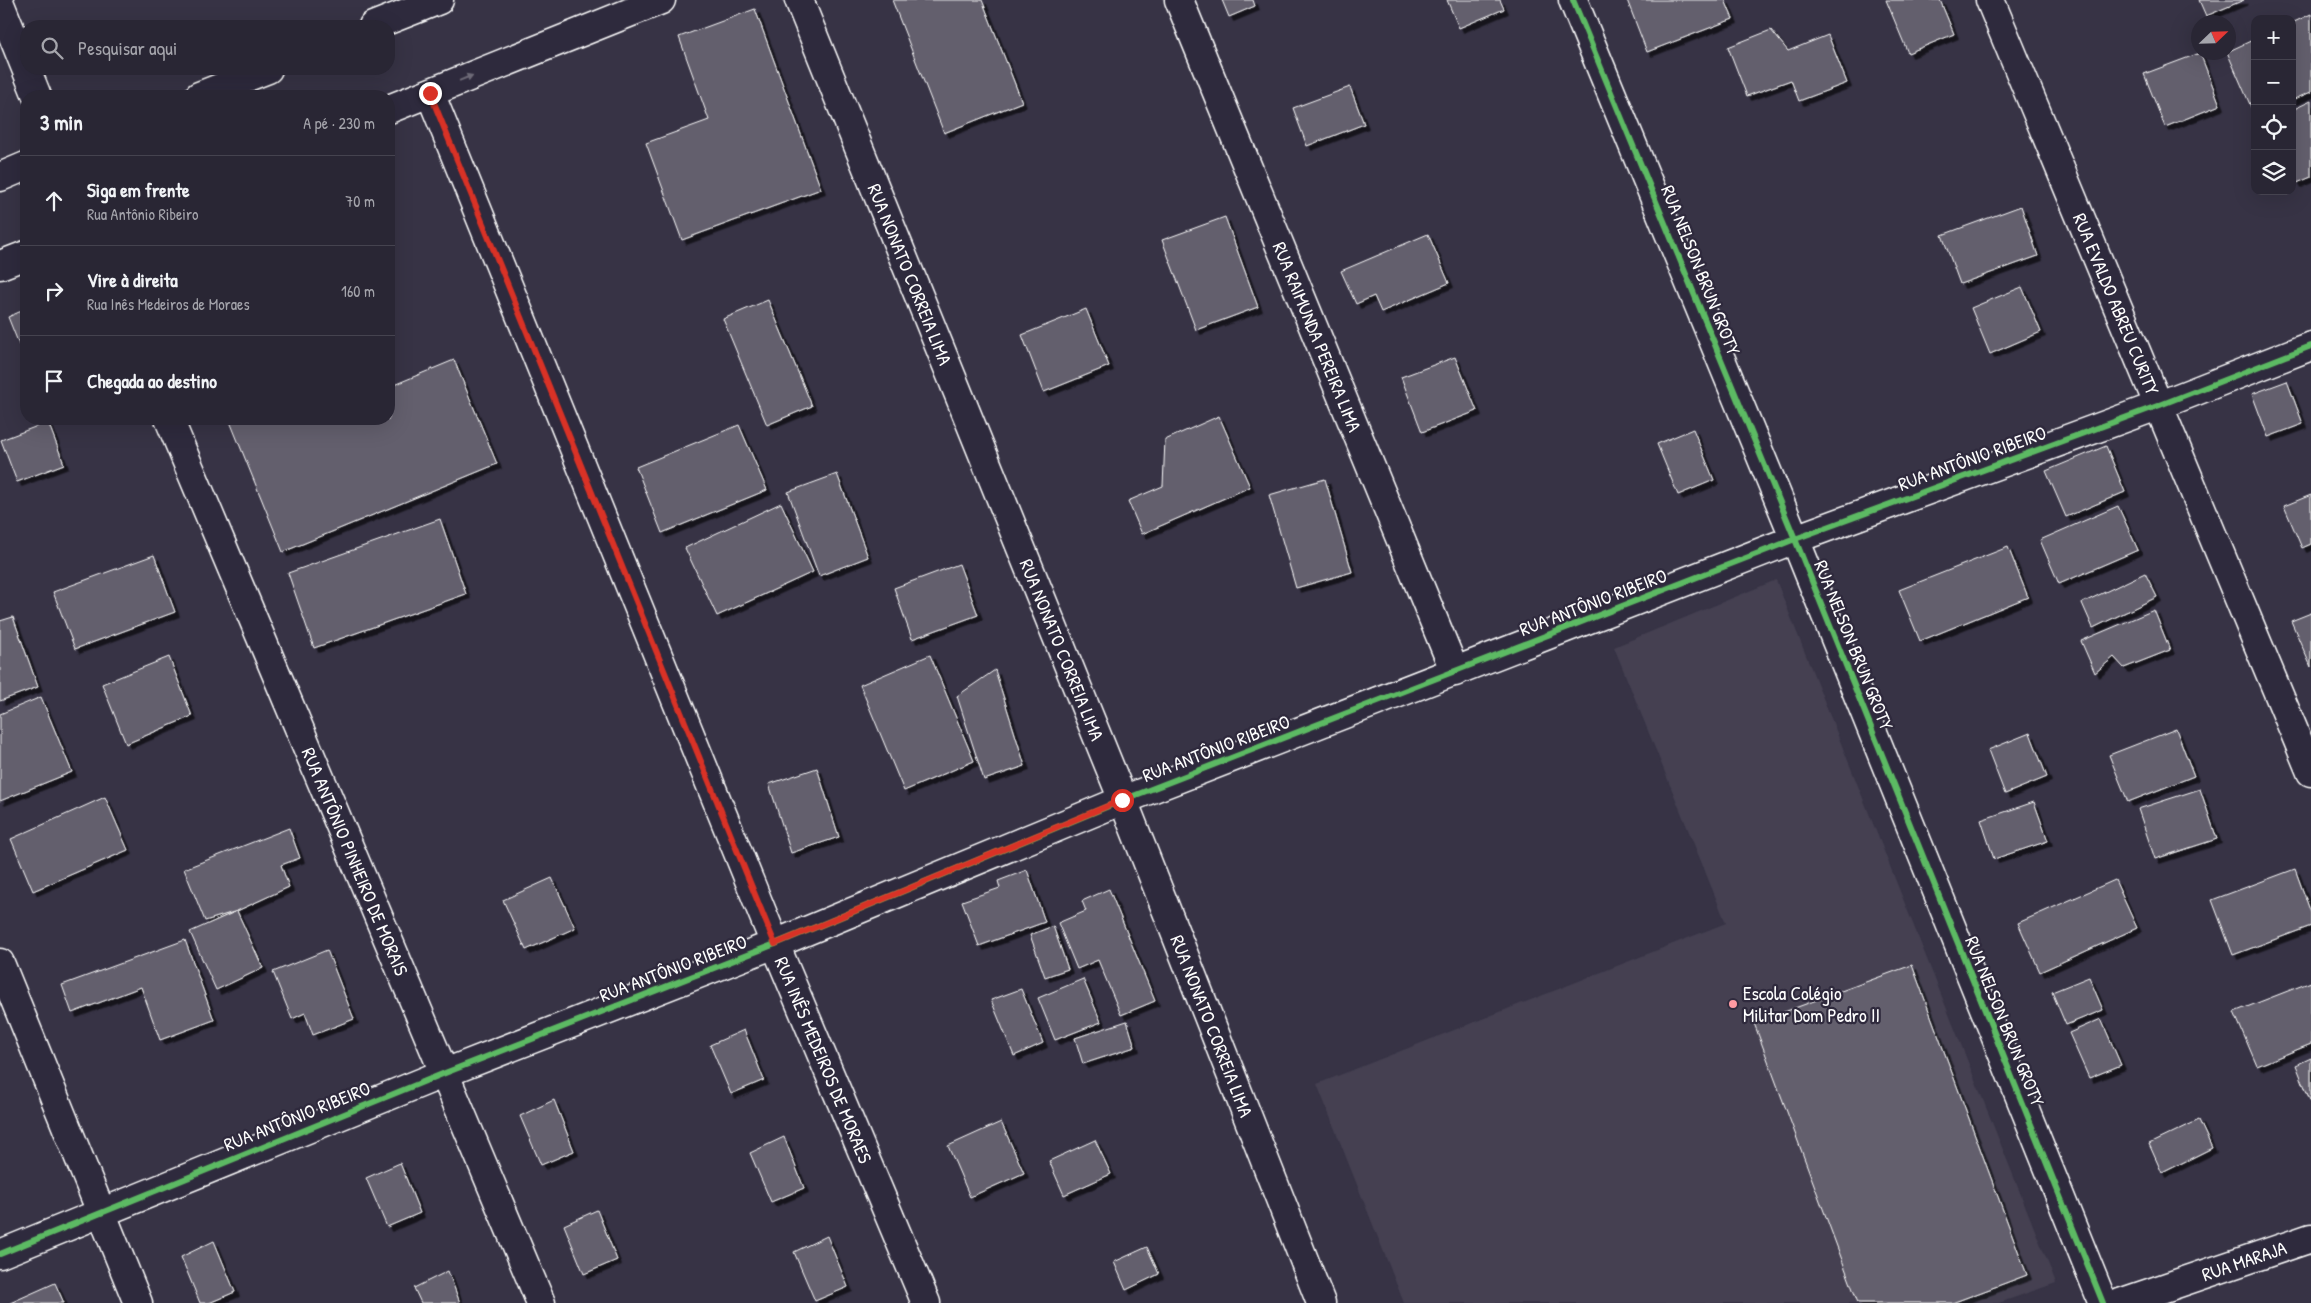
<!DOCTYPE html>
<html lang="pt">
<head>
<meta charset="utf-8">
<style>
	:root { --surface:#292634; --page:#353240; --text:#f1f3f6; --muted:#a5a5ac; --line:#45434f }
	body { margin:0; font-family:"Patrick Hand",sans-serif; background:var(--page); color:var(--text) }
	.controls { position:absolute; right:15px; top:15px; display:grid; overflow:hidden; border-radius:10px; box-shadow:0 5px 20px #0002 }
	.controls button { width:45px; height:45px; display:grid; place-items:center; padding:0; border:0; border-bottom:1px solid var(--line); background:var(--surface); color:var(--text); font:25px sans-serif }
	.compass { position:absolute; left:2191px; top:15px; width:45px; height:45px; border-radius:50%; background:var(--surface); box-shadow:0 5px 20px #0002; rotate:67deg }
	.stop { position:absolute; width:15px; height:15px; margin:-11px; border:4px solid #d93025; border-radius:50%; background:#fff }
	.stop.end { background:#d93025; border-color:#fff; box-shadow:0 1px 5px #0008 }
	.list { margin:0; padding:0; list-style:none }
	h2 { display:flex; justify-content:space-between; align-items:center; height:65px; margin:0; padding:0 20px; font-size:21px }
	h2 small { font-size:16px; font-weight:400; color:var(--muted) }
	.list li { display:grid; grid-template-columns:32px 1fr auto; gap:15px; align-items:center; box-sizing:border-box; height:90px; padding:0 20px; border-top:1px solid var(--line) }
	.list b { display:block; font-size:19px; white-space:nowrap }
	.list p { margin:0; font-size:16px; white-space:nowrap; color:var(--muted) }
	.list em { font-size:16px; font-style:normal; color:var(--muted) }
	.icon { flex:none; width:28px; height:28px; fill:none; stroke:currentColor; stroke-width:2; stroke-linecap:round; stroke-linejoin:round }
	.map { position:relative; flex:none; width:2311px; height:1303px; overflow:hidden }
	.search { position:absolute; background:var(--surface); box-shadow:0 5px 20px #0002; left:20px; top:20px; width:375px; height:55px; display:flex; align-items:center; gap:12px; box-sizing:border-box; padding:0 18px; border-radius:20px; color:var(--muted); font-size:19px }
	.panel { position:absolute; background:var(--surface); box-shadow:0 5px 20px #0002; left:20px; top:90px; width:375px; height:335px; border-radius:20px }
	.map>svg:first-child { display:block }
</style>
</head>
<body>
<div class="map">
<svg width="2311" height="1303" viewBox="0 0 2311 1303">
	<defs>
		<filter id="shadow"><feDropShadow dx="4.5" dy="4.5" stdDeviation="0" flood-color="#0009"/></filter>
	</defs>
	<rect width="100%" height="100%" fill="#373345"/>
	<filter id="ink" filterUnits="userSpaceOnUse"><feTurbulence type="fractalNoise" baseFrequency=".02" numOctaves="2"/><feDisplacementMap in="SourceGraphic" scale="10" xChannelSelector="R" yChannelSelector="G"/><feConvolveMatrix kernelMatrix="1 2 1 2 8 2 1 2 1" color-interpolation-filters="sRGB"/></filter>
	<g filter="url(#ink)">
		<!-- built -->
		<polygon fill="#444051" points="1776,580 2056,1283 1999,1303 1404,1303 1317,1084 1726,923 1614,647"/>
		<!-- building -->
		<g fill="#635f6d" stroke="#fff" filter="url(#shadow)">
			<polygon points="892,0 982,0 1022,102 944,133"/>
			<polygon points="1222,0 1253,0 1255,6 1229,17"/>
			<polygon points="1447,0 1500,0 1504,9 1459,28"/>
			<polygon points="1627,0 1725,0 1733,19 1647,52"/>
			<polygon points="1886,0 1940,0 1954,34 1908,53"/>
			<polygon points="2199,0 2244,0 2206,16"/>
			<polygon points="755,9 821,189 682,240 646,143 709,120 679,37"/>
			<polygon points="2311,14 2311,92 2292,100 2292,23"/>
			<polygon points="1771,30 1788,51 1828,35 1847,83 1799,101 1791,80 1747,96 1728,47"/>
			<polygon points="2255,39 2255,116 2227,52"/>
			<polygon points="2200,53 2220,105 2165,127 2144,74"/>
			<polygon points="1350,87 1364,124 1307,146 1293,108"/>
			<polygon points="2311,101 2311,177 2297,183 2292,173 2292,110"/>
			<polygon points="2021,206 2038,256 1960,284 1942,235"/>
			<polygon points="1225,217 1258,307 1196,330 1162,240"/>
			<polygon points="1428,234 1449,283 1381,312 1374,296 1356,304 1341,271"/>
			<polygon points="2022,287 2041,332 1990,354 1971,308"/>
			<polygon points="768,300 812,406 767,425 723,319"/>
			<polygon points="26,309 26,362 8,317"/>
			<polygon points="1086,309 1109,366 1044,392 1022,335"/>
			<polygon points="1455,357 1477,411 1422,432 1401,377"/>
			<polygon points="454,360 497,464 283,552 229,419 307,419 307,421 312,419 389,419 389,387"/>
			<polygon points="2287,381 2303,424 2268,437 2252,394"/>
			<polygon points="1219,416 1250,487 1142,534 1128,501 1163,486 1165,440"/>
			<polygon points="48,422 64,464 17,482 1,440"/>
			<polygon points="739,425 767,490 662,533 636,467"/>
			<polygon points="1693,429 1714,480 1678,495 1657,444"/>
			<polygon points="2106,446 2125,492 2066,517 2046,471"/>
			<polygon points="837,474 868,557 819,576 788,492"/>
			<polygon points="1325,479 1352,572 1296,588 1269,495"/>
			<polygon points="2311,495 2311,544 2302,548 2284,506"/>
			<polygon points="781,503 813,572 717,616 685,548"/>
			<polygon points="2118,506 2138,550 2059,584 2040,540"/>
			<polygon points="440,519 466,594 314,648 288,573"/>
			<polygon points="2008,547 2028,597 1920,641 1899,590"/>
			<polygon points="154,555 175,612 75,649 53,592"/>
			<polygon points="959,564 978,615 912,639 894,588"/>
			<polygon points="2145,573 2157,597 2093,628 2082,603"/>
			<polygon points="2154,610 2170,650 2124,668 2114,657 2095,673 2081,641"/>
			<polygon points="2311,613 2311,667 2291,621"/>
			<polygon points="13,617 38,687 0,701 0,621"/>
			<polygon points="930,655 974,761 904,791 860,685"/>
			<polygon points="169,657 192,716 126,744 102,684"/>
			<polygon points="995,670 1025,766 984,780 957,696"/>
			<polygon points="41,697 72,772 0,801 0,714"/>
			<polygon points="2176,729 2194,776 2128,802 2109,755"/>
			<polygon points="2030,733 2047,777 2005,794 1988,750"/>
			<polygon points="817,768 839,837 791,853 769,784"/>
			<polygon points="2200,789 2217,839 2155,859 2138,809"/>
			<polygon points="105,797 128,850 33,891 11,839"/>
			<polygon points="2034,802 2048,841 1994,859 1981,820"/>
			<polygon points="289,828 300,858 281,865 289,887 237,911 205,921 184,869"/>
			<polygon points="2295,869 2311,913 2311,926 2233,955 2212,900"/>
			<polygon points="1027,870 1045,922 979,946 962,901 1000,888 998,881"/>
			<polygon points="552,878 575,928 526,950 503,900"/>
			<polygon points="2115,880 2137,928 2040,972 2018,923"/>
			<polygon points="1109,889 1155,1001 1121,1015 1098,960 1077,969 1058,923 1086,911 1082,901"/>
			<polygon points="237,911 263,968 216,990 190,932"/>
			<polygon points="1053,926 1068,969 1045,977 1030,935"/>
			<polygon points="185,940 214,1020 160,1040 141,987 72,1013 62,985"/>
			<polygon points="327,950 354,1019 313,1035 305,1013 292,1019 273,972"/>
			<polygon points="1912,965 2027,1275 1952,1303 1858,1303 1754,1023"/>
			<polygon points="2089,977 2103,1010 2066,1025 2052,992"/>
			<polygon points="1083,979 1101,1022 1055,1040 1038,998"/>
			<polygon points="2311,982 2311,1044 2257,1066 2234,1012"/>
			<polygon points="1021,989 1043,1043 1014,1056 991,1000"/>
			<polygon points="2101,1019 2121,1065 2089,1078 2069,1033"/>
			<polygon points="1127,1021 1135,1047 1083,1064 1075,1038"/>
			<polygon points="744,1030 764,1080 731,1094 710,1045"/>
			<polygon points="2311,1058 2311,1103 2296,1065"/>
			<polygon points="554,1100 574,1151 541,1165 520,1116"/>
			<polygon points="2199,1120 2212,1148 2162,1173 2149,1144"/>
			<polygon points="1001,1122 1024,1173 970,1197 948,1146"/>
			<polygon points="784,1137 804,1188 771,1202 750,1153"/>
			<polygon points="1095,1140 1111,1174 1064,1195 1049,1161"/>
			<polygon points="400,1163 420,1213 387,1227 366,1178"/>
			<polygon points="597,1210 617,1260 584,1274 564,1225"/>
			<polygon points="827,1236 848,1287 815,1301 794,1252"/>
			<polygon points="214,1241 235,1292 209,1303 200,1303 181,1257"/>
			<polygon points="1147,1247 1159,1274 1126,1290 1114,1262"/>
			<polygon points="448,1271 460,1303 421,1303 414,1288"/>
			<polygon points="55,1283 64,1303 10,1303"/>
		</g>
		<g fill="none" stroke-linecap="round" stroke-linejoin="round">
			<!-- street casing -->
			<g stroke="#fff" stroke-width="31">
				<g id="street">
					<path id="s1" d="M799,0L1123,800L1321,1303"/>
					<path id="s2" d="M1179,0L1455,672"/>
					<polyline points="1573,0 1795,539 2103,1303"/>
					<path id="s3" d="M1990,0L2311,772"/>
					<polyline points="0,4 37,96"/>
					<polyline points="373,26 439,0"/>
					<path id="s4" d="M430,93L775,944L926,1303"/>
					<polyline points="199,96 268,69"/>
					<polyline points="389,109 661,0"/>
					<polyline points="0,177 26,166"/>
					<polyline points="0,265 26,255"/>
					<path id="s5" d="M169,419L541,1303"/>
					<polyline points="0,963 138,1303"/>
					<polyline points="0,1254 445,1073 775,944 1123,800 1795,539 2160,405 2311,346"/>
					<path id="s6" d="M2120,1303L2311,1238"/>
				</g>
			</g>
			<!-- street -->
			<use href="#street" stroke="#2f2a3d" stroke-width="28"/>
			<!-- cycleway casing -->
			<g stroke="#2f2a3d" stroke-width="9">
				<g id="cycleway">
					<polyline points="1573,0 1795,539 2103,1303"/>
					<polyline points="0,1254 445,1073 775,944 1123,800 1795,539 2160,405 2311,346"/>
				</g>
			</g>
			<!-- cycleway -->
			<use href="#cycleway" stroke="#5cba63" stroke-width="6"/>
		</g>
		<!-- one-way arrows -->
		<defs><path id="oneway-solid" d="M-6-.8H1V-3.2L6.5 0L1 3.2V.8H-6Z" transform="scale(1.25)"/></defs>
		<use fill="#6d6a77" href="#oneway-solid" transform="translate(466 78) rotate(-22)"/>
	</g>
	<g fill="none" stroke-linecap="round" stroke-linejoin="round" filter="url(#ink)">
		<!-- route -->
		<polyline stroke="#d93025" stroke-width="6" points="430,93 775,944 1122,800"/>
	</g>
	<!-- markers -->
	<circle fill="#ff9aa2" stroke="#2f2a3d" stroke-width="2" cx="1733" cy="1004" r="5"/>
	<g text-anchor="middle" stroke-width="4.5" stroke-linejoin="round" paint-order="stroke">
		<!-- street labels -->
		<g font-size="19" fill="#fff" stroke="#2f2a3d">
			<text transform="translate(1701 270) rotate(68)" y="7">RUA NELSON BRUN GROTY</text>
			<text dy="7" stroke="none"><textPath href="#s1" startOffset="296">RUA NONATO CORREIA LIMA</textPath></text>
			<text dy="7" stroke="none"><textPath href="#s3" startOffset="329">RUA EVALDO ABREU CURITY</textPath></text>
			<text dy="7" stroke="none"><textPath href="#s2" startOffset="364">RUA RAIMUNDA PEREIRA LIMA</textPath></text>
			<text transform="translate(1972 458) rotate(-20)" y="7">RUA ANTÔNIO RIBEIRO</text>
			<text transform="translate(1593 602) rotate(-21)" y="7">RUA ANTÔNIO RIBEIRO</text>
			<text transform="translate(1854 645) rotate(68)" y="7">RUA NELSON BRUN GROTY</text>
			<text dy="7" stroke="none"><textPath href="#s1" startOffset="701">RUA NONATO CORREIA LIMA</textPath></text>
			<text transform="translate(1216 748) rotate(-21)" y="7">RUA ANTÔNIO RIBEIRO</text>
			<text dy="7" stroke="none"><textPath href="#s5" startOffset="480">RUA ANTÔNIO PINHEIRO DE MORAIS</textPath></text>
			<text transform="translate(673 968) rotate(-21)" y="7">RUA ANTÔNIO RIBEIRO</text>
			<text transform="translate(2005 1021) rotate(68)" y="7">RUA NELSON BRUN GROTY</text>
			<text dy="7" stroke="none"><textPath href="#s1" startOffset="1106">RUA NONATO CORREIA LIMA</textPath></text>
			<text dy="7" stroke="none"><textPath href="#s4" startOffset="1044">RUA INÊS MEDEIROS DE MORAES</textPath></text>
			<text transform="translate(297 1116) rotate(-22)" y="7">RUA ANTÔNIO RIBEIRO</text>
			<text dy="7" stroke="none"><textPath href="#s6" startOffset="131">RUA MARAJA</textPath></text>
		</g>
		<!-- poi labels -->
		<g font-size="19" fill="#fff" stroke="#2f2a3d" text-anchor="start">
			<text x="1743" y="1000">Escola Colégio<tspan x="1743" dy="22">Militar Dom Pedro II</tspan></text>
		</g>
	</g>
</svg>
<div class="controls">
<button>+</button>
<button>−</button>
<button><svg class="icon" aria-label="locate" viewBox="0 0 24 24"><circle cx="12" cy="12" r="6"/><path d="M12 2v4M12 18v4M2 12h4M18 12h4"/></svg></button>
<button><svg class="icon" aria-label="layers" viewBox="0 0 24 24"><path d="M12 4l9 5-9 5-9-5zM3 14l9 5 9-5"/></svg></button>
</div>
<svg class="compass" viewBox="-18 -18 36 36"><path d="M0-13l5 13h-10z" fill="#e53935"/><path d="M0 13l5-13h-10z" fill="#a5a5ac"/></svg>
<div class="stop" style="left:1122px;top:800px"></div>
<div class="stop end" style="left:430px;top:93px"></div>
<div class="search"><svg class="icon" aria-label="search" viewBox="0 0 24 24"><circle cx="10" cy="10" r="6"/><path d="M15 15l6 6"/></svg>Pesquisar aqui</div>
<section class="panel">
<h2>3 min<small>A pé · 230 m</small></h2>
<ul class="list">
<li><svg class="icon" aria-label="ahead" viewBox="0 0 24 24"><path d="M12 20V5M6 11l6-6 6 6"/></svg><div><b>Siga em frente</b><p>Rua Antônio Ribeiro</p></div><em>70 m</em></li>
<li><svg class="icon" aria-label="right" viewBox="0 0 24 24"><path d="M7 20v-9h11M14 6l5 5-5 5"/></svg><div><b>Vire à direita</b><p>Rua Inês Medeiros de Moraes</p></div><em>160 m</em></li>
<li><svg class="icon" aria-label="arrive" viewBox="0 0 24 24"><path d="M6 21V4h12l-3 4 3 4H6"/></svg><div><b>Chegada ao destino</b></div></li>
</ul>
</section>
</div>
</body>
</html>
